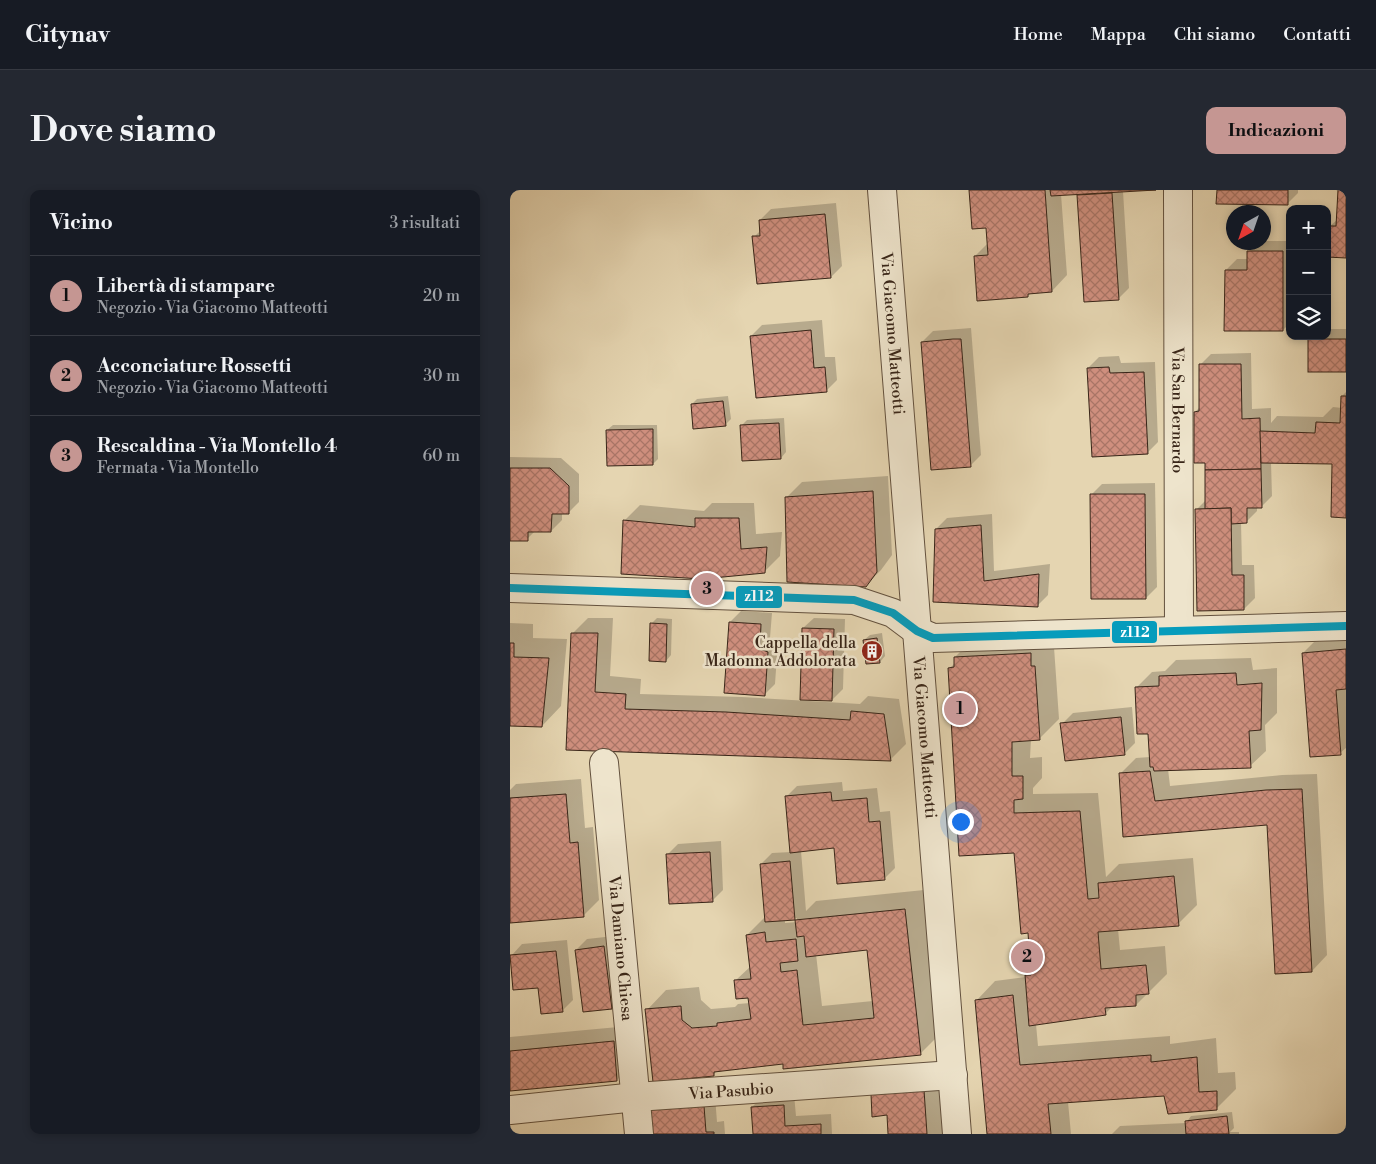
<!DOCTYPE html>
<html lang="it">
<head>
<meta charset="utf-8">
<style>
	:root { --surface:#171b24; --page:#242831; --text:#f1f3f6; --muted:#9ea1a6; --line:#363941; --accent:#c59692 }
	body { margin:0; font-family:"Libre Bodoni",serif; background:var(--page); color:var(--text) }
	.controls { position:absolute; right:15px; top:15px; display:grid; overflow:hidden; border-radius:10px; box-shadow:0 2px 8px #0003 }
	.controls button { width:45px; height:45px; display:grid; place-items:center; padding:0; border:0; border-bottom:1px solid var(--line); background:var(--surface); color:var(--text); font:25px sans-serif }
	.compass { position:absolute; left:716px; top:15px; width:45px; height:45px; border-radius:50%; background:var(--surface); box-shadow:0 2px 8px #0003; rotate:220deg }
	.you { position:absolute; left:450px; top:631px; width:18px; height:18px; margin:-12px; border:4px solid #fff; border-radius:50%; background:#1a73e8; box-shadow:0 0 0 8px #1a73e833 }
	.badge { display:grid; place-items:center; width:32px; height:32px; border-radius:50%; background:var(--accent); color:#111; font-size:16px; font-weight:700 }
	.pin { position:absolute; translate:-50% -50%; border:2px solid #fff; box-shadow:0 1px 5px #0006 }
	.list { margin:0; padding:0; list-style:none }
	h2 { display:flex; justify-content:space-between; align-items:center; height:65px; margin:0; padding:0 20px; font-size:21px }
	h2 small { font-size:16px; font-weight:400; color:var(--muted) }
	.list li { display:grid; grid-template-columns:32px 1fr auto; gap:15px; align-items:center; box-sizing:border-box; height:80px; padding:0 20px; border-top:1px solid var(--line) }
	.list b { display:block; font-size:19px; white-space:nowrap }
	.list p { margin:0; font-size:16px; white-space:nowrap; color:var(--muted) }
	.list em { font-size:16px; font-style:normal; color:var(--muted) }
	.icon { flex:none; width:28px; height:28px; fill:none; stroke:currentColor; stroke-width:2; stroke-linecap:round; stroke-linejoin:round }
	.map { position:relative; flex:none; width:836px; height:944px; overflow:hidden; border-radius:10px }
	header { display:flex; align-items:center; gap:30px; box-sizing:border-box; height:70px; padding:0 25px; background:var(--surface); border-bottom:1px solid var(--line) }
	header strong { font-size:24px }
	nav { display:flex; gap:28px; margin-inline-start:auto; font-size:18px }
	.intro { display:flex; align-items:center; justify-content:space-between; box-sizing:border-box; height:120px; padding:0 30px }
	h1 { margin:0; font-size:35px }
	.button { padding:12px 22px; border-radius:10px; background:var(--accent); color:#111; font-size:18px; font-weight:700 }
	main { display:flex; gap:30px; padding:0 30px }
	aside { flex:1; background:var(--surface); border-radius:10px; box-shadow:0 2px 8px #0003 }
	.map>svg:first-child { display:block }
</style>
</head>
<body>
<header>
<strong>Citynav</strong>
<nav><a>Home</a><a>Mappa</a><a>Chi siamo</a><a>Contatti</a></nav>
</header>
<div class="intro"><h1>Dove siamo</h1><a class="button">Indicazioni</a></div>
<main>
<aside>
<h2>Vicino<small>3 risultati</small></h2>
<ul class="list">
<li><span class="badge">1</span><div><b>Libertà di stampare</b><p>Negozio · Via Giacomo Matteotti</p></div><em>20 m</em></li>
<li><span class="badge">2</span><div><b>Acconciature Rossetti</b><p>Negozio · Via Giacomo Matteotti</p></div><em>30 m</em></li>
<li><span class="badge">3</span><div><b>Rescaldina - Via Montello 4</b><p>Fermata · Via Montello</p></div><em>60 m</em></li>
</ul>
</aside>
<div class="map">
<svg width="836" height="944" viewBox="0 0 836 944">
	<defs>
		<pattern id="building-cross-hatch" width="8" height="8" patternUnits="userSpaceOnUse" patternTransform="scale(1.25)"><rect width="8" height="8" fill="#cf8f7e"/><path d="M0 0l8 8M0 8l8-8" fill="none" stroke="#a97566"/></pattern>
	</defs>
	<rect width="100%" height="100%" fill="#e5d5b1"/>
	<filter id="stains"><feTurbulence type="fractalNoise" baseFrequency=".004" numOctaves="4"/><feColorMatrix values="0 0 0 0 .2 0 0 0 0 .09 0 0 0 0 .02 0 0 0 .5 -.17"/></filter>
	<radialGradient id="worn" r=".72"><stop offset=".6" stop-color="#630" stop-opacity="0"/><stop offset="1" stop-color="#630" stop-opacity=".3"/></radialGradient>
	<!-- shadow -->
	<g fill="#0003" fill-rule="evenodd">
		<polygon points="460,0 625,0 613,1 619,98 608,109 575,111 568,3 551,4 557,85 542,101 522,102 518,106 465,66 478,53 477,37"/>
		<polygon points="708,0 788,0 788,3 777,14"/>
		<polygon points="829,0 836,0 836,67 820,36 828,29"/>
		<polygon points="326,13 332,76 321,87 244,47 251,40 250,30 261,19"/>
		<polygon points="754,51 780,51 780,133 773,140 716,80 727,69 738,69 738,62 747,52 754,52"/>
		<polygon points="312,130 315,167 325,167 327,190 316,201 241,146 252,135"/>
		<polygon points="461,138 471,265 460,276 412,152 423,141"/>
		<polygon points="817,139 836,139 836,181 800,150 803,146 817,146"/>
		<polygon points="741,163 742,219 761,218 761,233 767,226 813,227 823,217 832,218 832,206 836,202 836,326 823,273 761,272 762,306 751,317 747,317 747,321 736,332 731,332 732,375 744,375 745,408 734,419 686,320 696,310 696,271 685,222 691,216 690,175 701,164"/>
		<polygon points="609,166 611,173 645,172 648,252 637,263 578,178 589,167"/>
		<polygon points="218,206 221,229 215,235 182,214 187,209"/>
		<polygon points="274,228 276,262 271,268 231,236 237,230"/>
		<polygon points="103,235 147,235 148,269 143,274 97,240"/>
		<polygon points="0,267 51,268 69,284 69,312 58,323 52,323 52,330 41,341 26,340 17,349 0,349"/>
		<polygon points="378,286 382,365 371,380 355,396 277,307 292,292"/>
		<polygon points="645,293 647,397 636,408 581,305 592,294"/>
		<polygon points="202,313 244,313 246,344 272,342 270,366 254,382 114,331 130,315 194,321"/>
		<polygon points="482,324 484,381 540,374 538,405 527,416 424,411 426,339 437,328"/>
		<polygon points="231,421 262,423 260,448 268,451 265,494 254,505 220,432"/>
		<polygon points="78,428 103,428 100,486 131,489 130,504 232,507 350,514 358,506 389,509 396,554 380,570 58,559 62,444"/>
		<polygon points="147,428 162,429 161,465 156,471 141,434"/>
		<polygon points="304,428 335,429 333,499 322,510 293,438"/>
		<polygon points="0,433 23,434 23,448 57,449 51,516 32,536 0,535"/>
		<polygon points="372,443 375,466 370,472 354,450 360,445"/>
		<polygon points="464,448 544,457 549,529 530,548 521,549 520,568 532,567 532,588 523,598 523,604 588,603 596,687 609,674 683,668 687,715 668,734 608,739 610,760 655,756 657,784 626,815 603,816 595,824 526,834 528,856 660,846 660,854 706,848 708,883 725,882 726,899 706,919 655,904 558,912 561,944 478,944 466,811 485,791 516,787 522,779 520,742 506,662 440,478 445,473 445,467"/>
		<polygon points="836,450 836,558 830,563 793,463 804,452"/>
		<polygon points="741,468 743,480 767,478 767,523 755,535 756,561 740,576 658,579 660,596 772,585 807,584 817,765 802,781 758,634 614,646 610,584 626,568 640,567 639,543 627,497 642,482 655,481 666,470"/>
		<polygon points="622,517 625,553 614,564 552,534 563,523"/>
		<polygon points="71,589 75,638 83,637 89,710 73,726 0,732 0,600 6,594"/>
		<path d="M332,592L333,601L367,598L370,622L380,621L385,678L374,689L325,657L291,661L296,721L306,711L414,700L430,844L410,864L274,873L208,880L204,884L137,820L156,800L189,797L191,810L201,819L225,817L228,814L240,813L239,807L226,790L241,776L237,745L256,726L251,674L262,663L281,662L276,607L287,596ZM287,728V732L275,733V730ZM358,759L363,811L312,816L306,764Z"/>
		<polygon points="211,651 213,700 202,711 157,665 168,654"/>
		<polygon points="104,746 112,807 101,818 66,760 77,749"/>
		<polygon points="57,750 63,810 52,821 2,765 12,754"/>
		<polygon points="119,836 123,874 107,890 0,900 0,847"/>
		<polygon points="429,885 434,944 380,944 378,923"/>
		<polygon points="284,904 286,926 321,924 322,944 243,944 242,917 253,906"/>
		<polygon points="205,906 207,932 214,931 215,944 142,944 141,920 152,909"/>
		<polygon points="722,922 724,938 720,942 729,942 729,944 602,944 610,936 676,933 681,926"/>
	</g>
	<!-- building -->
	<g fill="url(#building-cross-hatch)" stroke="#382518">
		<polygon points="459,0 535,0 542,102 518,104 518,107 467,111 464,66 478,65 476,38 462,39"/>
		<polygon points="540,0 646,0 541,6"/>
		<polygon points="707,0 778,0 778,15 706,14"/>
		<polygon points="828,0 836,0 836,68 817,67 819,36 826,36"/>
		<polygon points="602,3 609,110 574,112 567,5"/>
		<polygon points="315,24 321,88 247,94 242,46 250,46 249,30"/>
		<polygon points="737,61 773,61 773,141 714,141 715,80 737,80"/>
		<polygon points="301,140 304,178 315,177 317,202 246,208 240,146"/>
		<polygon points="443,149 451,149 461,277 421,280 411,152"/>
		<rect x="798" y="149" width="38" height="33"/>
		<polygon points="689,174 731,174 732,229 750,228 751,279 695,280 695,273 684,273 684,222 689,221"/>
		<polygon points="599,177 600,183 634,182 638,264 582,267 577,178"/>
		<polygon points="831,206 836,206 836,328 821,327 822,274 751,273 750,241 805,243 806,232 830,233"/>
		<polygon points="213,211 216,236 183,239 181,214"/>
		<polygon points="269,233 271,269 232,271 230,235"/>
		<polygon points="143,239 143,275 97,276 96,240"/>
		<polygon points="0,278 40,278 59,296 59,324 42,324 41,342 18,342 18,351 0,351"/>
		<polygon points="751,279 752,318 737,318 737,333 721,334 721,318 695,319 695,280"/>
		<polygon points="363,301 367,382 356,397 277,392 275,307"/>
		<polygon points="580,304 635,304 636,409 581,409"/>
		<polygon points="721,318 722,385 734,385 734,420 687,421 685,319"/>
		<polygon points="185,328 229,328 231,359 257,357 255,383 192,389 111,384 113,330 185,337"/>
		<polygon points="471,335 474,391 529,384 528,417 423,412 425,339"/>
		<polygon points="219,432 251,434 250,459 258,462 255,506 214,503"/>
		<polygon points="140,433 157,434 156,472 139,471"/>
		<polygon points="292,438 324,439 322,511 290,510"/>
		<polygon points="61,443 88,443 85,502 116,504 115,519 216,522 340,530 341,521 374,524 381,571 56,560"/>
		<polygon points="367,448 370,473 356,474 353,450"/>
		<polygon points="0,453 4,453 4,467 39,468 32,537 0,536"/>
		<polygon points="836,459 836,499 826,500 831,565 800,567 792,463"/>
		<polygon points="521,463 521,476 525,476 530,550 502,552 502,586 513,586 513,609 504,610 504,623 570,621 578,709 589,708 588,693 664,686 669,736 588,742 591,779 636,775 639,804 626,805 626,816 595,818 596,825 519,836 515,785 521,785 518,743 511,744 504,663 449,666 438,478 444,477 444,467"/>
		<polygon points="726,483 727,495 752,493 751,540 739,541 741,578 644,581 643,577 640,577 638,544 627,544 625,497 649,496 649,486"/>
		<polygon points="611,527 615,565 555,571 550,533"/>
		<polygon points="640,581 645,611 756,600 792,599 802,782 765,784 757,635 613,647 609,583"/>
		<polygon points="321,602 322,611 357,608 359,632 370,631 375,690 327,694 324,658 280,663 275,606"/>
		<polygon points="56,604 60,653 68,652 74,727 0,733 0,608"/>
		<polygon points="200,662 203,712 159,714 156,664"/>
		<polygon points="280,671 285,730 255,732 250,674"/>
		<polygon points="395,719 411,865 273,879 273,874 204,882 204,886 143,892 135,819 171,816 172,830 182,838 207,836 207,833 241,829 238,808 226,809 224,790 241,789 236,745 255,742 256,752 286,749 288,771 270,773 271,782 287,780 293,835 364,828 357,760 296,767 294,746 287,747 285,730"/>
		<polygon points="94,756 102,819 73,822 65,760"/>
		<polygon points="46,761 53,822 31,824 28,798 3,800 0,765"/>
		<polygon points="503,805 510,875 641,865 641,872 687,867 689,902 707,901 707,920 658,924 654,906 538,914 541,944 477,944 465,810"/>
		<polygon points="104,851 107,891 0,901 0,861"/>
		<polygon points="414,900 417,944 378,944 377,925 362,927 361,904"/>
		<polygon points="274,915 275,936 311,934 311,944 243,944 241,917"/>
		<polygon points="194,916 196,942 204,942 204,944 141,944 139,920"/>
		<polygon points="717,926 719,944 676,944 675,931"/>
	</g>
	<g fill="none" stroke-linecap="round" stroke-linejoin="round">
		<!-- minor casing -->
		<g stroke="#63513e" stroke-width="30">
			<g id="minor">
				<path id="s1" d="M372,0L447,944"/>
				<path id="s2" d="M668,0L669,440"/>
				<polyline points="0,398 344,410 383,423 407,441 423,448 836,436"/>
				<path id="s3" d="M94,573L129,944"/>
				<path id="s4" d="M0,920L126,907L443,885"/>
			</g>
		</g>
		<!-- minor -->
		<use href="#minor" stroke="#eee4cc" stroke-width="28"/>
		<!-- bus-1 casing -->
		<g stroke="#eee4cc" stroke-width="11">
			<polyline id="bus-1" points="0,398 344,410 383,423 407,441 423,448 836,436"/>
		</g>
		<!-- bus-1 -->
		<use href="#bus-1" stroke="#069cbc" stroke-width="8"/>
	</g>
	<!-- icons -->
	<defs>
		<g id="building-disc" transform="scale(1.125)"><circle r="9.5" fill="#8f2418" stroke="#eee4cc"/><path d="M-4-6H4V6H1V3H-1V6H-4ZM-2.5-4.3h1.7v1.8h-1.7ZM.8-4.3h1.7v1.8H.8ZM-2.5-1h1.7V.8h-1.7ZM.8-1h1.7V.8H.8Z" fill="#fff"/></g>
	</defs>
	<g fill-rule="evenodd">
		<use href="#building-disc" x="362" y="461"/>
	</g>
	<g text-anchor="middle" stroke-width="5" stroke-linejoin="round" paint-order="stroke">
		<!-- street labels -->
		<g font-size="16" fill="#382518" stroke="#eee4cc">
			<text dy="6" stroke="none"><textPath href="#s1" startOffset="144">Via Giacomo Matteotti</textPath></text>
			<text dy="6" stroke="none"><textPath href="#s2" startOffset="220">Via San Bernardo</textPath></text>
			<text dy="6" stroke="none"><textPath href="#s1" startOffset="549">Via Giacomo Matteotti</textPath></text>
			<text dy="6" stroke="none"><textPath href="#s3" startOffset="186">Via Damiano Chiesa</textPath></text>
			<text dy="6" stroke="none"><textPath href="#s4" startOffset="222">Via Pasubio</textPath></text>
		</g>
		<!-- poi labels -->
		<g font-size="16" fill="#382518" stroke="#eee4cc" text-anchor="end">
			<text x="346" y="458">Cappella della<tspan x="346" dy="18">Madonna Addolorata</tspan></text>
		</g>
	</g>
	<g stroke="#eee4cc" stroke-width="2">
		<rect x="225" y="395" width="48" height="24" rx="5" fill="#069cbc"/>
		<rect x="601" y="430" width="47" height="24" rx="5" fill="#069cbc"/>
	</g>
	<g font-size="14" text-anchor="middle" font-weight="bold" fill="#fff">
		<text x="249" y="411">z112</text>
		<text x="625" y="447">z112</text>
	</g>
	<rect width="100%" height="100%" filter="url(#stains)"/>
	<rect width="100%" height="100%" fill="url(#worn)"/>
</svg>
<div class="controls">
<button>+</button>
<button>−</button>
<button><svg class="icon" aria-label="layers" viewBox="0 0 24 24"><path d="M12 4l9 5-9 5-9-5zM3 14l9 5 9-5"/></svg></button>
</div>
<svg class="compass" viewBox="-18 -18 36 36"><path d="M0-13l5 13h-10z" fill="#e53935"/><path d="M0 13l5-13h-10z" fill="#9ea1a6"/></svg>
<div class="you"></div>
<div class="pin badge" style="left:450px;top:519px">1</div>
<div class="pin badge" style="left:517px;top:767px">2</div>
<div class="pin badge" style="left:197px;top:399px">3</div>
</div>
</main>
</body>
</html>
